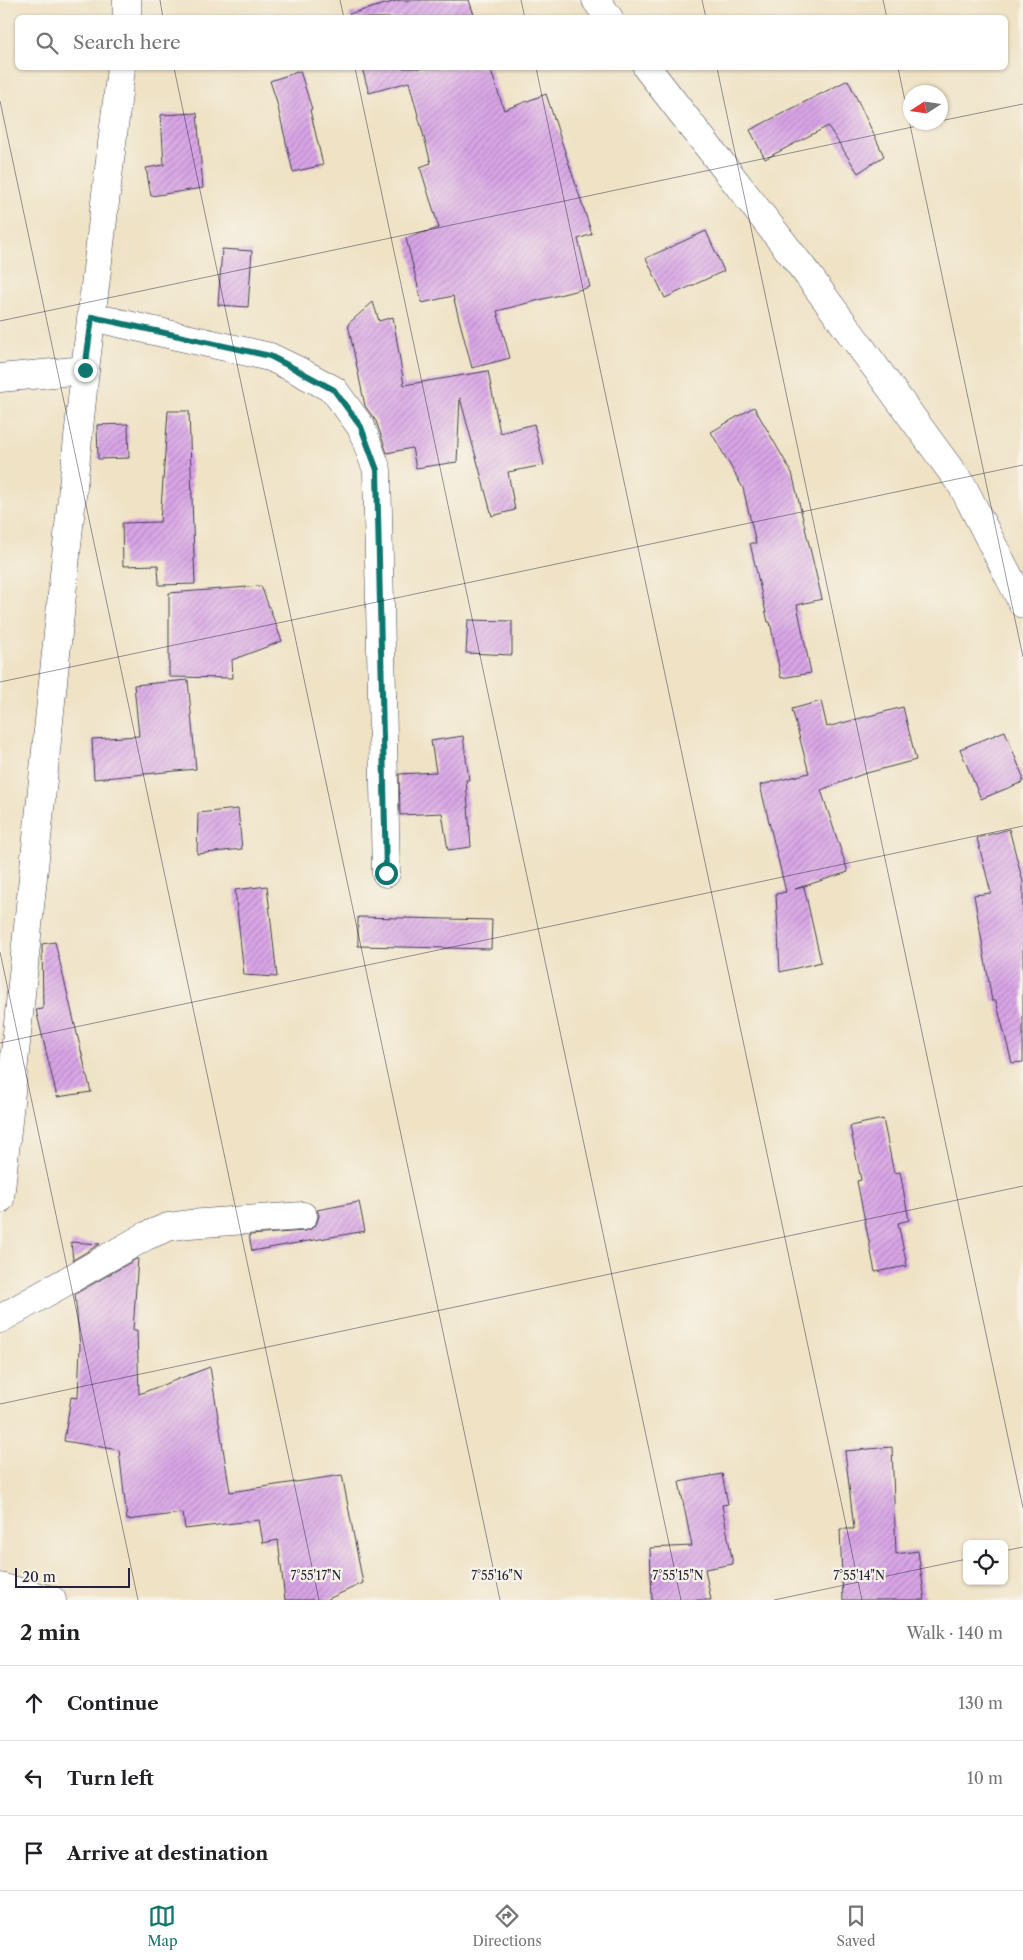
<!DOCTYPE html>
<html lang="en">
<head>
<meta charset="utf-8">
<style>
	:root { --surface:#fff; --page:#f2f2f2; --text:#202124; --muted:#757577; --line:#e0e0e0; --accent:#0f766e }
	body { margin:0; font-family:"Libre Caslon Text",serif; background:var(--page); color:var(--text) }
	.controls { position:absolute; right:15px; bottom:15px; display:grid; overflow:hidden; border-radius:8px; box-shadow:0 1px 4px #0004 }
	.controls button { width:45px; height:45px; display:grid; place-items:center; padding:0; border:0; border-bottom:1px solid var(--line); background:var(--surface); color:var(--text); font:25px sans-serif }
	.compass { position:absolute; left:903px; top:85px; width:45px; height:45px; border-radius:50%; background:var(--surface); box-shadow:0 1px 4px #0004; rotate:258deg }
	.scale { position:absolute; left:15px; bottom:12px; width:115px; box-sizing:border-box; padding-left:5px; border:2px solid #22223b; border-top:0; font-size:14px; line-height:18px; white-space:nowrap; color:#22223b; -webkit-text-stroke:4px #f7f3e8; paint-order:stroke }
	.stop { position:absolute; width:15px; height:15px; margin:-11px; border:4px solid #0f766e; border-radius:50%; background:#fff }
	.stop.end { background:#0f766e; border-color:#fff; box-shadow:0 1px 5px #0008 }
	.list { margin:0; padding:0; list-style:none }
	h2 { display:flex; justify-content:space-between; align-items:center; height:65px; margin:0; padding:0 20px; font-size:21px }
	h2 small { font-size:16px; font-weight:400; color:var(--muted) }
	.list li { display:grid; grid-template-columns:32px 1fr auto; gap:15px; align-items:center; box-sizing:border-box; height:75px; padding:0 20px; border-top:1px solid var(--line) }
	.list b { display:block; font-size:19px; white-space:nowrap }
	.list em { font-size:16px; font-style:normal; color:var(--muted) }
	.icon { flex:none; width:28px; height:28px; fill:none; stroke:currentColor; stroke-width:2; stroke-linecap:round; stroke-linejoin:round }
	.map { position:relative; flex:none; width:1023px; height:1600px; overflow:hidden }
	.search { position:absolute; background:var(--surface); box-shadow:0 1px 4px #0004; left:15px; right:15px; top:15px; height:55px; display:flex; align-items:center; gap:12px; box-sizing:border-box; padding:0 18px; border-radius:8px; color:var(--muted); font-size:19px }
	.sheet { height:290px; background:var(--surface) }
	nav { display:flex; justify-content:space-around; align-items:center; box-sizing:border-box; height:70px; border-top:1px solid var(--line); background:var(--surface); font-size:14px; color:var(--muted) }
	nav a { display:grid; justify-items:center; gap:2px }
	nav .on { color:var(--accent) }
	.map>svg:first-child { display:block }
</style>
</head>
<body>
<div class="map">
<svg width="1023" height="1600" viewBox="0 0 1023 1600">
	<defs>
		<pattern id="building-hatch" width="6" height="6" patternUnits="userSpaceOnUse" patternTransform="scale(1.25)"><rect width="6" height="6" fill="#d9a5e7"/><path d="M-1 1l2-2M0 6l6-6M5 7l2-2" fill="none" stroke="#b086bc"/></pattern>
	</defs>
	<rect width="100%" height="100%" fill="#f7f3e8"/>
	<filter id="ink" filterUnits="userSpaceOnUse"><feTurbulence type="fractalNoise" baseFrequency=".02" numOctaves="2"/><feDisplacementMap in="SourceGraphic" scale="10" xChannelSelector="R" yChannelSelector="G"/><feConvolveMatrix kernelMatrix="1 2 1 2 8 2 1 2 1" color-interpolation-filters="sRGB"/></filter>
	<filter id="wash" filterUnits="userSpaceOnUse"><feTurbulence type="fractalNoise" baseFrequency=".0096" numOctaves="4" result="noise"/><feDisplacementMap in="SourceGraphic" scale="20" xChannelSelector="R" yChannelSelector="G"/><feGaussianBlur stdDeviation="1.12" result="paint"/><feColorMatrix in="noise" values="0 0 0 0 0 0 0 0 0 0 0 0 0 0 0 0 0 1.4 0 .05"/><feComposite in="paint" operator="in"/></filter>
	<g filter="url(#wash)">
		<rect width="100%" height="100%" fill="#efe2c5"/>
		<g id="blocks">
			<!-- building -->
			<g fill="url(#building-hatch)">
				<polygon points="400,0 469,0 475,18 350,18 349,14"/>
				<polygon points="362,68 490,68 504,110 546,94 592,234 578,239 590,287 497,311 510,358 472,368 453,296 422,303 406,238 439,228 420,167 431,163 409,82 369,93"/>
				<polygon points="300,71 312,109 310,110 323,165 293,172 276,99 270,81"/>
				<polygon points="848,80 884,156 858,173 828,126 765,159 750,130"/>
				<polygon points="197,113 203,188 151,196 146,168 164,165 161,115"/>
				<polygon points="706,231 724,271 665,298 646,258"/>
				<polygon points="222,249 252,251 248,307 218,305"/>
				<polygon points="373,302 379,321 393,317 404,385 488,371 500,433 534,424 544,465 508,472 515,510 492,516 460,398 457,462 416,468 412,448 387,453 376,421 365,406 348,324"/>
				<polygon points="754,407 792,473 822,599 797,605 811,673 781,678 770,622 768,622 750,543 756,543 743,488 711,432"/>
				<polygon points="168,411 189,411 195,584 159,585 158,565 123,566 122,523 160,522"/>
				<polygon points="128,424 129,458 98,459 97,425"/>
				<polygon points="261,586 282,641 232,660 233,678 169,677 169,593"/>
				<polygon points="468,620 512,621 512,655 466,653"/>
				<polygon points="188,680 196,769 94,779 92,739 139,736 134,685"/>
				<polygon points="821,701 827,727 903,707 916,760 863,774 821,790 848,872 795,889 804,887 821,962 780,972 776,894 786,892 760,785 809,773 792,709"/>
				<polygon points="1005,731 1023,777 1023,782 981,799 960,749"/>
				<polygon points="463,736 469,780 466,780 471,847 448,850 442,813 400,815 399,774 436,772 431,741"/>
				<polygon points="238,809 242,849 197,854 198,813"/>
				<polygon points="1009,829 1023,882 1023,1062 1012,1063 996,1001 992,1001 974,895 991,893 977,838"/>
				<polygon points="267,886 277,977 244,975 235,890"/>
				<polygon points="358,917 492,920 491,949 358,946"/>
				<polygon points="55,942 91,1092 57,1097 36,1010 43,1009 42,944"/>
				<polygon points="883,1119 894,1173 900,1172 909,1220 898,1223 907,1266 875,1272 857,1181 861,1180 850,1126"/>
				<polygon points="359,1202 365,1231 252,1251 249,1235 305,1231 311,1229 317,1223 319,1215 317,1210"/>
				<polygon points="71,1242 100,1244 73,1260"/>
				<polygon points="138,1258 133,1330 137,1330 139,1394 210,1367 230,1492 342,1475 363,1583 326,1600 285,1600 278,1540 263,1543 259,1520 185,1529 183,1513 127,1520 119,1450 64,1441 71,1397 78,1398 80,1346 75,1294"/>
				<polygon points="892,1447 896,1554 918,1551 925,1600 843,1600 840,1529 854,1529 845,1451"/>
				<polygon points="722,1474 728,1504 722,1505 733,1564 705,1569 711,1600 652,1600 650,1548 692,1546 679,1482"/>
			</g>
		</g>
	</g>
	<g filter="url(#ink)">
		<use href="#blocks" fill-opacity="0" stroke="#413f50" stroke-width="1"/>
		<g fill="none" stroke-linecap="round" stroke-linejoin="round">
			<!-- street casing -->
			<g stroke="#413f50" stroke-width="29">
				<g id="street">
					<polyline points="92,317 270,357 297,370 334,390 361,427 377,470 386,873"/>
					<polyline points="0,1199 85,370"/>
					<polyline points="0,1319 146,1236 168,1227 189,1224 303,1216"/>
					<polyline points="0,1587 52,1600"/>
				</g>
			</g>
			<!-- secondary casing -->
			<g stroke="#413f50" stroke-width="29">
				<g id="secondary">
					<polyline points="596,0 609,18"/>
					<polyline points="127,18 127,0"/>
					<polyline points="647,68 808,275 963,487 1023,604"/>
					<polyline points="0,378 85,370 121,68"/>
				</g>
			</g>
			<!-- street -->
			<use href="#street" stroke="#fff" stroke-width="28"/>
			<!-- secondary -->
			<use href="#secondary" stroke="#fff" stroke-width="28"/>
		</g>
	</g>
	<g fill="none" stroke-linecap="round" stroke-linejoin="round" filter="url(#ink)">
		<!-- route -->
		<polyline stroke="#0f766e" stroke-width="6" points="85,370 92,317 270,356 297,370 334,390 361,427 377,470 386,873"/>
	</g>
	<!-- ticks -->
	<path fill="none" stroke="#22223b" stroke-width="1" stroke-opacity="0.45" d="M160,0L163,18M340,0L344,18M521,0L525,18M702,0L706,18M883,0L887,18M174,68L500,1600M355,68L681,1600M536,68L862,1600M717,68L1023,1508M898,68L1023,657M0,101L319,1600M940,121L1023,104M0,321L936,122M0,682L1023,465M0,952L138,1600M0,1043L1023,826M0,1404L1023,1186M1004,1551L1023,1547M774,1600L967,1559"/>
	<g font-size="12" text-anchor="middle" fill="#22223b" stroke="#f7f3e8" stroke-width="4.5" stroke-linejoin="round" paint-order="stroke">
		<text x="316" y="1580">7°55'17"N</text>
		<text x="497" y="1580">7°55'16"N</text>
		<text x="678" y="1580">7°55'15"N</text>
		<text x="859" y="1580">7°55'14"N</text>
	</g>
</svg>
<div class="controls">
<button><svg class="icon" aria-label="locate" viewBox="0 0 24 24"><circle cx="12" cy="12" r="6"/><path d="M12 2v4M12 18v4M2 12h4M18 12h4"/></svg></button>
</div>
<svg class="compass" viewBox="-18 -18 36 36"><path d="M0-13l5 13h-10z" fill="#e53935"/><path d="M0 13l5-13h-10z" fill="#757577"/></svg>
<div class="scale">20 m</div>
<div class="stop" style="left:386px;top:873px"></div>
<div class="stop end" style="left:85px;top:370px"></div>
<div class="search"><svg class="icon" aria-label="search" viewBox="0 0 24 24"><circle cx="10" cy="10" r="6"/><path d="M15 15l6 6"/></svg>Search here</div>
</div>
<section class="sheet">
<h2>2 min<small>Walk · 140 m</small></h2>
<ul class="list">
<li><svg class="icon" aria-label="ahead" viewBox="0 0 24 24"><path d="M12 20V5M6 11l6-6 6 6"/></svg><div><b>Continue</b></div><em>130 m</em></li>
<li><svg class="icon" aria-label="left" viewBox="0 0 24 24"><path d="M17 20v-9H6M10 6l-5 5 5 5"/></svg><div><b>Turn left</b></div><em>10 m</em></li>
<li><svg class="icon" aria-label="arrive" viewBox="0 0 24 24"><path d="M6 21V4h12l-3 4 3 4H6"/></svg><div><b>Arrive at destination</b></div></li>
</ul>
</section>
<nav>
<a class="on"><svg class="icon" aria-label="map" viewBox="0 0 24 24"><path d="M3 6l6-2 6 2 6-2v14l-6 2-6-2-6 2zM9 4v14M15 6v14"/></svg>Map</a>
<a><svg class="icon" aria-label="directions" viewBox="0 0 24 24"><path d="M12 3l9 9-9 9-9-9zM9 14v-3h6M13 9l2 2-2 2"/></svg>Directions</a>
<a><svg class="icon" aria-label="saved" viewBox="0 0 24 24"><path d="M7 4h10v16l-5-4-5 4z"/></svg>Saved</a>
</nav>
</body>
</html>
